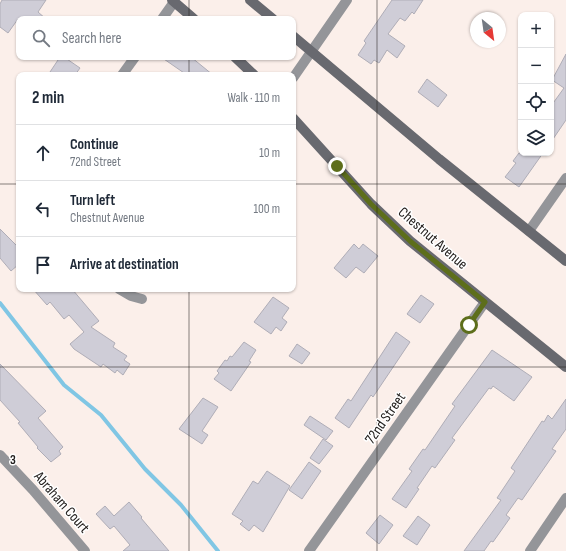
<!DOCTYPE html>
<html lang="en">
<head>
<meta charset="utf-8">
<style>
	:root { --surface:#fff; --page:#f2f2f3; --text:#1f2937; --muted:#747a83; --line:#e0e1e3 }
	body { margin:0; font-family:"Sofia Sans Condensed",sans-serif; background:var(--page); color:var(--text) }
	.controls { position:absolute; right:12px; top:12px; display:grid; overflow:hidden; border-radius:8px; box-shadow:0 1px 3px #0004 }
	.controls button { width:36px; height:36px; display:grid; place-items:center; padding:0; border:0; border-bottom:1px solid var(--line); background:var(--surface); color:var(--text); font:20px sans-serif }
	.compass { position:absolute; left:470px; top:12px; width:36px; height:36px; border-radius:50%; background:var(--surface); box-shadow:0 1px 3px #0004; rotate:151deg }
	.stop { position:absolute; width:12px; height:12px; margin:-9px; border:3px solid #5d6e1b; border-radius:50%; background:#fff }
	.stop.end { background:#5d6e1b; border-color:#fff; box-shadow:0 1px 4px #0008 }
	.list { margin:0; padding:0; list-style:none }
	h2 { display:flex; justify-content:space-between; align-items:center; height:52px; margin:0; padding:0 16px; font-size:17px }
	h2 small { font-size:13px; font-weight:400; color:var(--muted) }
	.list li { display:grid; grid-template-columns:26px 1fr auto; gap:12px; align-items:center; box-sizing:border-box; height:56px; padding:0 16px; border-top:1px solid var(--line) }
	.list b { display:block; font-size:15px; white-space:nowrap }
	.list p { margin:0; font-size:13px; white-space:nowrap; color:var(--muted) }
	.list em { font-size:13px; font-style:normal; color:var(--muted) }
	.icon { flex:none; width:22px; height:22px; fill:none; stroke:currentColor; stroke-width:2; stroke-linecap:round; stroke-linejoin:round }
	.map { position:relative; flex:none; width:566px; height:551px; overflow:hidden }
	.search { position:absolute; background:var(--surface); box-shadow:0 1px 3px #0004; left:16px; top:16px; width:280px; height:44px; display:flex; align-items:center; gap:10px; box-sizing:border-box; padding:0 14px; border-radius:8px; color:var(--muted); font-size:15px }
	.panel { position:absolute; background:var(--surface); box-shadow:0 1px 3px #0004; left:16px; top:72px; width:280px; height:220px; border-radius:8px }
	.map>svg:first-child { display:block }
</style>
</head>
<body>
<div class="map">
<svg width="566" height="551" viewBox="0 0 566 551">
	<rect width="100%" height="100%" fill="#fbefea"/>
	<g fill="none" stroke-linecap="round" stroke-linejoin="round">
		<!-- stream -->
		<polyline stroke="#80c6e4" stroke-width="4" points="0,303 64,385 101,415 145,469 181,505 218,551"/>
	</g>
	<!-- building -->
	<g fill="#cfcdd7" stroke="#afadb7">
		<polygon points="2,0 46,0 38,12 46,19 18,19 8,33 0,27 0,4"/>
		<polygon points="392,0 423,0 414,14 412,12 405,21 400,18 388,34 405,46 397,58 387,50 379,63 374,60 371,64 358,55 366,43 364,41"/>
		<polygon points="566,54 566,120 551,142 551,106 564,88 552,80"/>
		<polygon points="60,57 64,57 80,68 75,75 48,75"/>
		<polygon points="161,57 191,57 213,75 187,75"/>
		<polygon points="427,79 447,95 438,107 418,92"/>
		<polygon points="519,153 543,153 519,187 505,177 516,163 513,161"/>
		<polygon points="0,229 19,248 19,264 11,271 0,258"/>
		<polygon points="354,244 359,249 363,244 378,256 364,273 356,267 346,278 334,268"/>
		<polygon points="33,289 72,289 99,321 91,327 115,343 113,347 127,356 124,360 130,364 123,375 117,370 115,373 103,364 101,367 74,349 70,344 84,332 69,315 64,319 50,302 47,305"/>
		<polygon points="421,295 434,304 420,323 407,314"/>
		<polygon points="273,297 289,308 282,318 287,322 281,331 276,327 271,334 254,322"/>
		<polygon points="396,332 410,342 373,397 371,395 349,428 335,418 348,399 351,401"/>
		<polygon points="244,342 256,350 249,361 251,362 231,391 214,379 219,373 217,371 225,360 227,361 230,356 232,357"/>
		<polygon points="297,344 310,353 302,364 289,356"/>
		<polygon points="492,350 532,377 514,401 493,386 491,389 489,388 452,438 455,440 435,468 432,466 417,488 419,489 406,508 392,499 412,471 409,469 423,449 425,450 455,406 452,404"/>
		<polygon points="0,364 46,411 38,418 63,447 59,451 61,454 51,462 37,448 38,447 18,423 20,422 0,400"/>
		<polygon points="203,398 218,407 202,431 208,435 202,444 179,429"/>
		<polygon points="566,399 566,429 552,449 556,451 522,500 518,498 506,515 510,518 493,542 491,541 484,551 464,551 501,500 497,498 515,471 511,468 542,421 544,422 548,415 552,419"/>
		<polygon points="310,416 333,431 326,440 304,425"/>
		<polygon points="323,439 333,446 319,464 310,458"/>
		<polygon points="309,462 321,471 302,499 289,490"/>
		<polygon points="267,471 290,486 263,532 254,525 249,531 240,524 243,521 232,514 253,481 258,484"/>
		<polygon points="129,502 142,517 141,518 169,551 123,551 130,545 114,526 110,529 96,514 105,506 114,516"/>
		<polygon points="380,515 393,525 379,544 366,533"/>
		<polygon points="418,516 430,525 417,545 403,536"/>
	</g>
	<g fill="none" stroke-linecap="round" stroke-linejoin="round">
		<!-- street -->
		<g stroke="#949599" stroke-width="10">
			<polyline points="162,19 174,2"/>
			<polyline points="122,75 135,57"/>
			<polyline points="293,78 347,0"/>
			<polyline points="529,231 566,178"/>
			<polyline points="119,289 131,296 142,299"/>
			<polyline points="0,455 33,490 85,551"/>
			<polyline points="309,551 485,302"/>
			<polyline points="530,551 566,498"/>
		</g>
		<!-- secondary -->
		<g stroke="#68696f" stroke-width="10">
			<polyline points="172,0 194,19"/>
			<polyline points="250,0 273,19"/>
			<polyline points="293,36 439,159 566,261"/>
			<polyline points="235,57 254,75"/>
			<polyline points="293,118 371,204 410,241 566,367"/>
		</g>
	</g>
	<g fill="none" stroke-linecap="round" stroke-linejoin="round">
		<!-- route -->
		<polyline stroke="#5d6e1b" stroke-width="5" points="337,166 371,204 410,241 485,302 469,325"/>
	</g>
	<!-- grid -->
	<path fill="none" stroke="#24201e" stroke-width="1" stroke-opacity="0.55" d="M189,0V19M377,0V551M189,57V75M0,184H19M293,184H566M189,289V551M0,367H566"/>
	<g text-anchor="middle" stroke-width="3" stroke-linejoin="round" paint-order="stroke">
		<!-- street labels -->
		<g font-size="15" fill="#24201e" stroke="#fff">
			<text transform="translate(433 238) rotate(41)" y="5">Chestnut Avenue</text>
			<text transform="translate(385 418) rotate(-55)" y="5">72nd Street</text>
			<text transform="translate(62 502) rotate(49)" y="5">Abraham Court</text>
		</g>
	</g>
	<g font-size="13" text-anchor="middle" font-weight="bold" fill="#24201e" stroke="#fff" stroke-width="3" stroke-linejoin="round" paint-order="stroke">
		<text x="13" y="464">3</text>
	</g>
</svg>
<div class="controls">
<button>+</button>
<button>−</button>
<button><svg class="icon" aria-label="locate" viewBox="0 0 24 24"><circle cx="12" cy="12" r="6"/><path d="M12 2v4M12 18v4M2 12h4M18 12h4"/></svg></button>
<button><svg class="icon" aria-label="layers" viewBox="0 0 24 24"><path d="M12 4l9 5-9 5-9-5zM3 14l9 5 9-5"/></svg></button>
</div>
<svg class="compass" viewBox="-18 -18 36 36"><path d="M0-13l5 13h-10z" fill="#e53935"/><path d="M0 13l5-13h-10z" fill="#747a83"/></svg>
<div class="stop" style="left:469px;top:325px"></div>
<div class="stop end" style="left:337px;top:166px"></div>
<div class="search"><svg class="icon" aria-label="search" viewBox="0 0 24 24"><circle cx="10" cy="10" r="6"/><path d="M15 15l6 6"/></svg>Search here</div>
<section class="panel">
<h2>2 min<small>Walk · 110 m</small></h2>
<ul class="list">
<li><svg class="icon" aria-label="ahead" viewBox="0 0 24 24"><path d="M12 20V5M6 11l6-6 6 6"/></svg><div><b>Continue</b><p>72nd Street</p></div><em>10 m</em></li>
<li><svg class="icon" aria-label="left" viewBox="0 0 24 24"><path d="M17 20v-9H6M10 6l-5 5 5 5"/></svg><div><b>Turn left</b><p>Chestnut Avenue</p></div><em>100 m</em></li>
<li><svg class="icon" aria-label="arrive" viewBox="0 0 24 24"><path d="M6 21V4h12l-3 4 3 4H6"/></svg><div><b>Arrive at destination</b></div></li>
</ul>
</section>
</div>
</body>
</html>
